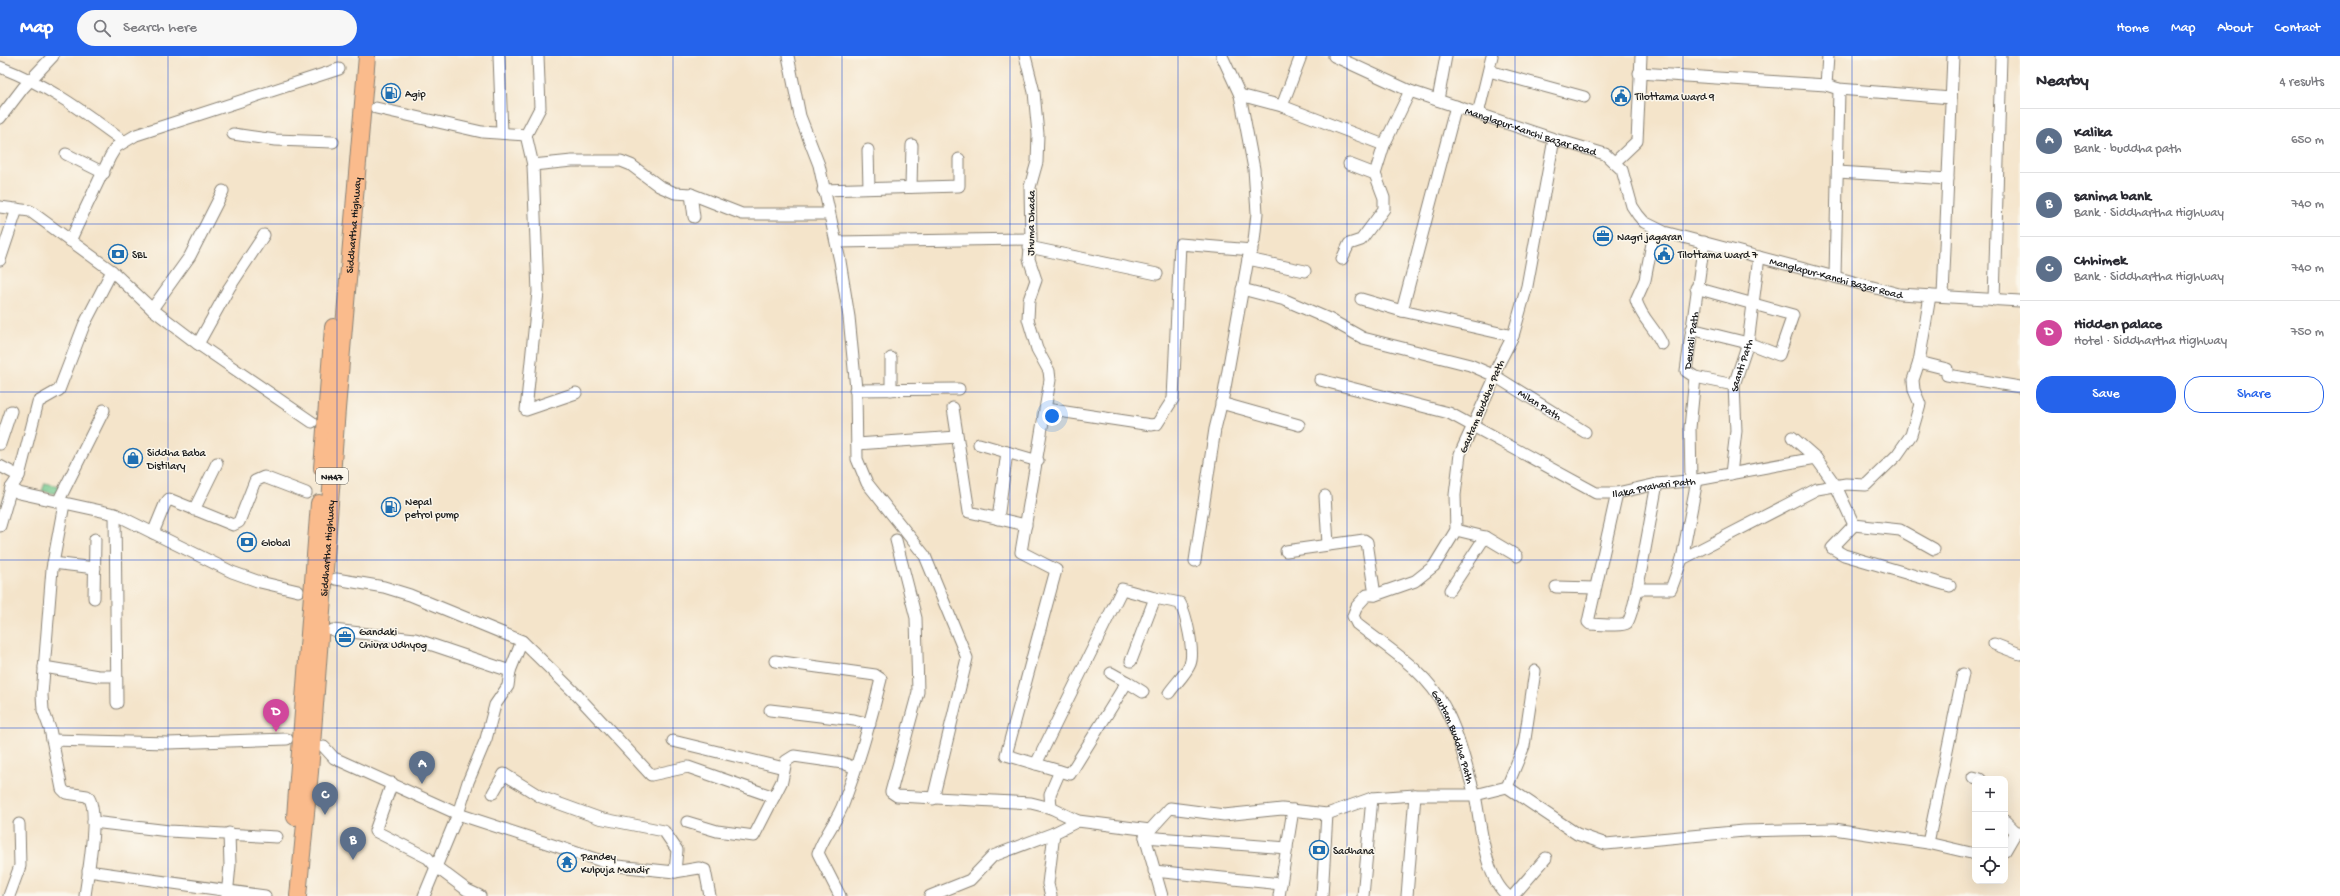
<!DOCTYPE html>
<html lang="en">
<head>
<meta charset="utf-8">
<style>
	:root { --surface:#fff; --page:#f7f7f7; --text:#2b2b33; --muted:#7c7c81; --line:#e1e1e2; --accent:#2563eb }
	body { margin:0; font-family:"Gochi Hand",sans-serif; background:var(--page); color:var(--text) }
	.controls { position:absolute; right:12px; bottom:12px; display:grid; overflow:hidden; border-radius:8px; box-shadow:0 4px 16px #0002 }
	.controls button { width:36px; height:36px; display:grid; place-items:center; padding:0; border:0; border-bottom:1px solid var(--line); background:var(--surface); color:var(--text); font:20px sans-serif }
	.you { position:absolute; left:1052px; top:360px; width:14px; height:14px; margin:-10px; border:3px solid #fff; border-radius:50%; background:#1a73e8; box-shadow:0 0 0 6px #1a73e833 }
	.badge { display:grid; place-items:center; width:26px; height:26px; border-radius:50%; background:var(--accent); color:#fff; font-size:13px; font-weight:700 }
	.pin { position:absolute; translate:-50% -33px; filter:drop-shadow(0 1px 2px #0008) }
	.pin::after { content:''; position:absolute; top:21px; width:14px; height:12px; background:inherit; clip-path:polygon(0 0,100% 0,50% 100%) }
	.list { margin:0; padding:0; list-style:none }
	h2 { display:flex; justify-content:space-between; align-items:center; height:52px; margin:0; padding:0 16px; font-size:17px }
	h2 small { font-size:13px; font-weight:400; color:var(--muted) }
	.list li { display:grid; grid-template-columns:26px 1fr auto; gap:12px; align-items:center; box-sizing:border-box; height:64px; padding:0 16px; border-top:1px solid var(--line) }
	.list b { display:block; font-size:15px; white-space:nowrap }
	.list p { margin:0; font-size:13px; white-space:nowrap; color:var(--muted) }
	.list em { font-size:13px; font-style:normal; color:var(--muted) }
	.actions { display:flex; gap:8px; padding:12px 16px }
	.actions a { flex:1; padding:9px 0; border:1px solid var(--accent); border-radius:16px; text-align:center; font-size:14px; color:var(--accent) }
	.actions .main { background:var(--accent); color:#fff }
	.icon { flex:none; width:22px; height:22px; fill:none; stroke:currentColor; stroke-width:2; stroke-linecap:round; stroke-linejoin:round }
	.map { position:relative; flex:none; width:2020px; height:840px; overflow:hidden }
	header { display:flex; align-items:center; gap:24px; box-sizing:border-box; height:56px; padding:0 20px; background:var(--accent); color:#fff }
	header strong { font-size:19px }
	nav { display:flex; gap:22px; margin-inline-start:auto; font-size:14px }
	.search { width:280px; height:36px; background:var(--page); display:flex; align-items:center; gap:10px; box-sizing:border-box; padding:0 14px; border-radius:22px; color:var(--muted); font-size:15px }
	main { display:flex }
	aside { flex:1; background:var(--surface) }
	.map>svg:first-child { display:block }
</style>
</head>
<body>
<header>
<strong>Map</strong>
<div class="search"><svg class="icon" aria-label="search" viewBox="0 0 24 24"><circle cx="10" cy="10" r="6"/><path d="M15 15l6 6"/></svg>Search here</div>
<nav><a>Home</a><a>Map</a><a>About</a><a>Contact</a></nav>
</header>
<main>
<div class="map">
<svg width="2020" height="840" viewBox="0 0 2020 840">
	<rect width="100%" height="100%" fill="#fbf7ec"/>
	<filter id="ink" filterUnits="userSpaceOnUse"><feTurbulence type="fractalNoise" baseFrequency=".025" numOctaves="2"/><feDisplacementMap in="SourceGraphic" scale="8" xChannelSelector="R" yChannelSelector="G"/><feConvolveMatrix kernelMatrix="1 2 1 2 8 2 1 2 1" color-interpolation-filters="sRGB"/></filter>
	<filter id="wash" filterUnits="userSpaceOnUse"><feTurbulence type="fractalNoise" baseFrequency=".012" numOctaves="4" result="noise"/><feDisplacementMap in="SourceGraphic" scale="16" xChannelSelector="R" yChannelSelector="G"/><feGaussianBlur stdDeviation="0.9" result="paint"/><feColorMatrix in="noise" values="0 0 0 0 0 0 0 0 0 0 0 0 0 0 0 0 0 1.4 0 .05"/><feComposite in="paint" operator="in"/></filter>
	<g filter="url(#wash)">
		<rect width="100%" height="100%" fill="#f4e4ca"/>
		<!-- green -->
		<polygon fill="#71c78c" stroke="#467254" points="45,427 61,430 57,438 42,435"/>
	</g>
	<g filter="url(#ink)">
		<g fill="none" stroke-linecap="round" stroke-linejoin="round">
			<!-- minor casing -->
			<g stroke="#888073" stroke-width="13">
				<g id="minor">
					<polyline points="499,0 502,77"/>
					<polyline points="788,0 800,60 819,109 840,205 849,261 856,333 857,403 867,427 925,500 967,602 933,743"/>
					<polyline points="1025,0 1034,36 1038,78 1037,106 1030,131 1031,183 1029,203 1036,224 1029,244 1028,263 1037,293 1049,315 1050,324 1021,496 1056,514 1006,699 1070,718 1127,626 1143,636"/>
					<path id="s1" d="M1334,0L1410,35L1554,83L1605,98L1622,114L1632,150L1638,159L1644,166L1664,176L1899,238L2020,245"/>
					<path d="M0,11C51,31 81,54 123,85"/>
					<polyline points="1489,15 1584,41"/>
					<polyline points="1639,17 1826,29 1839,33 1951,42"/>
					<polyline points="1826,29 1828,0"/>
					<polyline points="1240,39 1282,50 1301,0"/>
					<polyline points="1438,44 1446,0"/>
					<polyline points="1282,50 1384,89"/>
					<polyline points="376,52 482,76 526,79 533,109 538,236 526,354 576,337"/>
					<polyline points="1478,58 1492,0"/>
					<polyline points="0,62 23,32 53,0"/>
					<polyline points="233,78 275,84 333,86"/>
					<polyline points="526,79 540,52 538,0"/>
					<path id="s2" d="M1554,83L1527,230L1513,280L1497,311L1493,326L1460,398L1455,439L1456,474L1434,510L1415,525L1375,539H1367L1357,550L1353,560L1357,568C1387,592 1427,615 1445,652C1459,678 1466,711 1475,739L1507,731L1577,778L1606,788L1744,775L1834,773L1928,787L1975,798"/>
					<polyline points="868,94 869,132"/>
					<polyline points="66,98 104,117"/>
					<polyline points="1616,105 1637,85 1641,0"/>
					<polyline points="1349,108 1375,118"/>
					<polyline points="533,109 572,105 621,105 631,109 659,130 675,137 691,138 742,158 829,158"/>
					<polyline points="1838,116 1948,123"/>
					<polyline points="911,131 912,89"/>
					<polyline points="823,134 959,130 959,103"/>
					<polyline points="691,138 694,161"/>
					<polyline points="0,151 30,155 112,215 152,253 198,288 312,366"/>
					<path d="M1655,172L1645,224L1636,244C1641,262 1655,272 1662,288"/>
					<polyline points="70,185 110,101 116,91 136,79 339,13"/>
					<polyline points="837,186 1031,183"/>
					<polyline points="1029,191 1157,218"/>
					<polyline points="1248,203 1305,215"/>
					<polyline points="1342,203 1349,188 1361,184 1384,153 1384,142 1375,118 1384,89 1410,35"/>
					<polyline points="0,204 17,153"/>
					<polyline points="1835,221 1839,33"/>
					<path id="s3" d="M1242,233L1285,244L1329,263L1363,282L1470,309L1495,320L1585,376"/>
					<polyline points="1943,240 1953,0"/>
					<polyline points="1361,243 1402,255 1513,280"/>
					<polyline points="1994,244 2001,0"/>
					<polyline points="152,253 190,200 223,135"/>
					<polyline points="1402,255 1456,50"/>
					<polyline points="1691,273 1748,287 1779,299 1793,259 1696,232"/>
					<polyline points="198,288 229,232 264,179"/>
					<polyline points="891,302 891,334"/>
					<polyline points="1919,306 1947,313 1947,319 2020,331"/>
					<polyline points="1695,321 1734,329"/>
					<path id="s4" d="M1320,324L1449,357L1596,437H1617L1657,428L1697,424L1816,402L1836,430L1854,469L1832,492L1844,499L1950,530"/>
					<polyline points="855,334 959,333"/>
					<polyline points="1221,347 1299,369"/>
					<polyline points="953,352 969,456 1026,469"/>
					<polyline points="1046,353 1151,369 1157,368 1173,343 1180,188 1252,194"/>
					<polyline points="1792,381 1816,402"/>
					<polyline points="0,388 11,355"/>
					<polyline points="857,388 957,381"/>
					<polyline points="979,388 1038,405"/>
					<polyline points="0,410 19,420"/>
					<path id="s5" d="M1731,418L1736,375L1734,329L1748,287L1759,201"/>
					<path id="s6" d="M1691,425L1690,372L1695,321L1686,315L1704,186"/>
					<polyline points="11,432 19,437 115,458 232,516 260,526 298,535"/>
					<path d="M1617,437L1588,566L1590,568C1597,568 1622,571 1627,567C1635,560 1653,446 1657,428"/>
					<polyline points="1325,440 1328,488"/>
					<polyline points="58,446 104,354"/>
					<path d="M64,448L52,513L42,639L43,654L50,673L62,733L66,737L87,740C101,750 87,822 85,840"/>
					<polyline points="194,454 217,407"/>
					<polyline points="115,458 117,647"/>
					<polyline points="998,463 1007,396"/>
					<polyline points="1854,469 1900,474 1934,493"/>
					<polyline points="0,470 11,432 19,420 38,346 59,334 84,269 112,215"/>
					<polyline points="1456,474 1485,481 1517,500"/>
					<polyline points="153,477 165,448 169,443 233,469 239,466 255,425 264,421 306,437"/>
					<path d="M896,484L916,562L918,636L891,736L897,740L1031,747L1051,752L1078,765L1150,774L1170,752L1224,759L1282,753L1327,758L1372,742L1415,739H1475C1481,768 1484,821 1508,840"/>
					<polyline points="1286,495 1364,484 1367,486 1375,539"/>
					<polyline points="1682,503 1817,433 1846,428 1866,429 1897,399 1911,379 1920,348 1914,334 1913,324 1919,306 1930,240"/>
					<polyline points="1195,505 1215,373 1224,337 1248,203 1254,185 1257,157 1254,113 1240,39 1222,0"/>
					<polyline points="53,507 95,512"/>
					<polyline points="336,523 384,531 410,539 522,585 575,637 651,719 688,711 774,741"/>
					<polyline points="1556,531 1595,532"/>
					<polyline points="1637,533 1671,533 1682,503 1697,424"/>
					<polyline points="1450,534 1485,481"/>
					<polyline points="94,542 95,483"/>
					<path d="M1155,542L1180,547C1186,558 1195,596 1190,608C1186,618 1175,628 1169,637"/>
					<polyline points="333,574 415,583 510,615"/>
					<polyline points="1994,588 2020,598"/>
					<path d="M775,605L875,619L881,623C871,664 859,706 844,746C838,764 824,779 818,797L840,840"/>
					<polyline points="44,611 98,620 116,620"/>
					<polyline points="1111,617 1127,626"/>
					<polyline points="770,654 854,664 870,668"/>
					<polyline points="52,684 168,687 287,683"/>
					<polyline points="673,685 784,712"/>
					<polyline points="324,691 334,702 458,758 617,810 675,816 699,812 705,814 710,840"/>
					<polyline points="1036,708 1122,533 1155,542 1131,605"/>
					<polyline points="1973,721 1980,723"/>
					<polyline points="392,727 375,775 428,802 435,810 467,834 480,840"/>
					<polyline points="1507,731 1524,690 1535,615"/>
					<polyline points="493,737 504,718 541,741 599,762 664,775 677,794 675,816"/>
					<polyline points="1051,752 1050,738 1060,715"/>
					<polyline points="2005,765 2016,776"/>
					<polyline points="93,766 169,775 277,781"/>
					<polyline points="687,766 717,775 754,780 782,725 786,705 794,700 843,707 855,712"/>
					<polyline points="1148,776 1145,781 1162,840"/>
					<polyline points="1145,781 1287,792"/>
					<polyline points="1928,787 1963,618"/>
					<polyline points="2005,795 2016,776 2020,776"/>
					<polyline points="88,815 265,840"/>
					<polyline points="1154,815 1281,828"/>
					<polyline points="9,840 20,810 19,768"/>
					<polyline points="227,840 230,809 229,777"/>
					<polyline points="424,840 458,758 468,726 486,683 495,649 508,630 510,615 522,585"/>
					<polyline points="930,840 970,824 993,800 1054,777 1078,765"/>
					<polyline points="1051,840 1048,828 1054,777"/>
					<polyline points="1279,840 1293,754"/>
					<polyline points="1322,840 1327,758"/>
					<polyline points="1363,840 1372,742"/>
					<polyline points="1407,840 1415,739"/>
					<polyline points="1513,840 1546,802"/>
				</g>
			</g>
			<!-- highway casing -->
			<g stroke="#888073" stroke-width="18">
				<g id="highway">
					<polyline points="322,412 333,271"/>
					<polyline points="295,761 319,447"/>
					<path id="s7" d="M298,840L310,716L337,353L367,0"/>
				</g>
			</g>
			<!-- minor -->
			<use href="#minor" stroke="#fff" stroke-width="11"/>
			<!-- highway -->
			<use href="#highway" stroke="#fabb8c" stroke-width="16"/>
		</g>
	</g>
	<!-- grid -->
	<path fill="none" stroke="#1d4ed8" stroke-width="1" stroke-opacity="0.55" d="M168,0V840M337,0V840M505,0V840M673,0V840M842,0V840M1010,0V840M1178,0V840M1347,0V840M1515,0V840M1683,0V840M1852,0V840M0,168H2020M0,336H2020M0,504H2020M0,672H2020"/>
	<!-- icons -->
	<defs>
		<g id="fuel-ring" transform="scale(1)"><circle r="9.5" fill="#fbf7ec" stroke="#1f6fb2" stroke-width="1.5"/><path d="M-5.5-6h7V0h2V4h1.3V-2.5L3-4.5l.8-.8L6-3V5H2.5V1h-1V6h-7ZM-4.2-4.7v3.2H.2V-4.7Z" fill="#1f6fb2"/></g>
		<g id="civic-ring" transform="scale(1)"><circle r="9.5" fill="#fbf7ec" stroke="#1f6fb2" stroke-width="1.5"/><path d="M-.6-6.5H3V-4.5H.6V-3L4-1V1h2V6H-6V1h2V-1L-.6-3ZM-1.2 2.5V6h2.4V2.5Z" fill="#1f6fb2"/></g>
		<g id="office-ring" transform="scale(1)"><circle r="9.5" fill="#fbf7ec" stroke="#1f6fb2" stroke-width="1.5"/><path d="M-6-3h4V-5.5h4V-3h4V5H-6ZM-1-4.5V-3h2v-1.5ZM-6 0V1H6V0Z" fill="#1f6fb2"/></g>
		<g id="bank-ring" transform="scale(1)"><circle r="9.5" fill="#fbf7ec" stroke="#1f6fb2" stroke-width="1.5"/><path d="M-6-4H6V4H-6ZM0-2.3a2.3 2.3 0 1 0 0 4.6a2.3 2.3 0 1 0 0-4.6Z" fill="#1f6fb2"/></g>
		<g id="shop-ring" transform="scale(1)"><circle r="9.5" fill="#fbf7ec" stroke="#1f6fb2" stroke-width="1.5"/><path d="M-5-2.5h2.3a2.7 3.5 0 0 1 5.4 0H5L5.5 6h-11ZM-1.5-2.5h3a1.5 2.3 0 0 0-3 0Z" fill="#1f6fb2"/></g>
		<g id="temple-ring" transform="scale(1)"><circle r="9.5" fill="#fbf7ec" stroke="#1f6fb2" stroke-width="1.5"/><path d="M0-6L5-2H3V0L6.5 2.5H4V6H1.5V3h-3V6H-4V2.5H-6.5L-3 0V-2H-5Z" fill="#1f6fb2"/></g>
	</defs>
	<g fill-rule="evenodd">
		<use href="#fuel-ring" x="391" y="37"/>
		<use href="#civic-ring" x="1621" y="40"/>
		<use href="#office-ring" x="1603" y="180"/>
		<use href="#bank-ring" x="118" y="198"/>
		<use href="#civic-ring" x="1664" y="198"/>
		<use href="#shop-ring" x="133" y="402"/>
		<use href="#fuel-ring" x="391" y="451"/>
		<use href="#bank-ring" x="247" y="486"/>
		<use href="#office-ring" x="345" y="581"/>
		<use href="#bank-ring" x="1319" y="794"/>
		<use href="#temple-ring" x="567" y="806"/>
	</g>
	<g text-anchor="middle" stroke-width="3" stroke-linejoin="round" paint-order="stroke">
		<!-- shield labels -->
		<rect fill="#fbf7ec" stroke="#5f5e5a" stroke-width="1" x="316" y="412" width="32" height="16" rx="3"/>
		<g font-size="10" font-weight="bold" fill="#1c1c1c">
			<text x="332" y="424">NH47</text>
		</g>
		<!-- poi labels -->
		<g font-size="11" fill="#1c1c1c" stroke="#fbf7ec" text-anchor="start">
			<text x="405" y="41">Agip</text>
			<text x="1635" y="44">Tilottama ward 9</text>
			<text x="1617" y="184">Nagri jagaran</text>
			<text x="132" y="202">SBL</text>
			<text x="1678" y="202">Tilottama ward 7</text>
			<text x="147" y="400">Siddha Baba<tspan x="147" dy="13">Distilary</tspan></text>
			<text x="405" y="449">Nepal<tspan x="405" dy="13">petrol pump</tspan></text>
			<text x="261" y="490">Global</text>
			<text x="359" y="579">Gandaki<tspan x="359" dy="13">Chiura Udhyog</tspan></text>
			<text x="1333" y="798">Sadhana</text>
			<text x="581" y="804">Pandey<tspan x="581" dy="13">Kulpuja Mandir</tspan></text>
		</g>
		<!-- street labels -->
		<g font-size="11" fill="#1c1c1c" stroke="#fbf7ec">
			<text dy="4" stroke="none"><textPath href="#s1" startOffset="211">Manglapur-Kanchi Bazar Road</textPath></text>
			<text transform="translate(1030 167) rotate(-89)" y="4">Jhuma Dhada</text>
			<text dy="4" stroke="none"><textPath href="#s7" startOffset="673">Siddhartha Highway</textPath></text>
			<text dy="4" stroke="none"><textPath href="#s1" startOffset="570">Manglapur-Kanchi Bazar Road</textPath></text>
			<text dy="4" stroke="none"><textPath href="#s6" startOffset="146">Deurali Path</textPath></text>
			<text dy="4" stroke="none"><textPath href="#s5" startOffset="110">Saanti Path</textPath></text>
			<text dy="4" stroke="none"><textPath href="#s3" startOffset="322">Milan Path</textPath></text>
			<text transform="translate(1481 350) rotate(-67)" y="4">Gautam Buddha Path</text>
			<text dy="4" stroke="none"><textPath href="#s4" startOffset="359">Ilaka Prahari Path</textPath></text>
			<text dy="4" stroke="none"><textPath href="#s7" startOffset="349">Siddhartha Highway</textPath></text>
			<text dy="4" stroke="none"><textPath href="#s2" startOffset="711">Gautam Buddha Path</textPath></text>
		</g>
	</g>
</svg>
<div class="controls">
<button>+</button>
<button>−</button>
<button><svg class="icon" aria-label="locate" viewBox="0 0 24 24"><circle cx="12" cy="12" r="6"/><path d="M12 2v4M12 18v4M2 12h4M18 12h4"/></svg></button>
</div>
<div class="you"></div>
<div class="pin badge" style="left:422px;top:728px;background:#5c6f8a">A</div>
<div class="pin badge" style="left:353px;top:804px;background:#5c6f8a">B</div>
<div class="pin badge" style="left:325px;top:759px;background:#5c6f8a">C</div>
<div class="pin badge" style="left:276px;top:676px;background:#d1479c">D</div>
</div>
<aside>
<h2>Nearby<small>4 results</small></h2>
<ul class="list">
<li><span class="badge" style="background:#5c6f8a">A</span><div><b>Kalika</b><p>Bank · buddha path</p></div><em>650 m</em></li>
<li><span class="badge" style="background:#5c6f8a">B</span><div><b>sanima bank</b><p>Bank · Siddhartha Highway</p></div><em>740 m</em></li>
<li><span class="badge" style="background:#5c6f8a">C</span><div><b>Chhimek</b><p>Bank · Siddhartha Highway</p></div><em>740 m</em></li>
<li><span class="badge" style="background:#d1479c">D</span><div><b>Hidden palace</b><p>Hotel · Siddhartha Highway</p></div><em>750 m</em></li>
</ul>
<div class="actions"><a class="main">Save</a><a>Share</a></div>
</aside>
</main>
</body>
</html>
